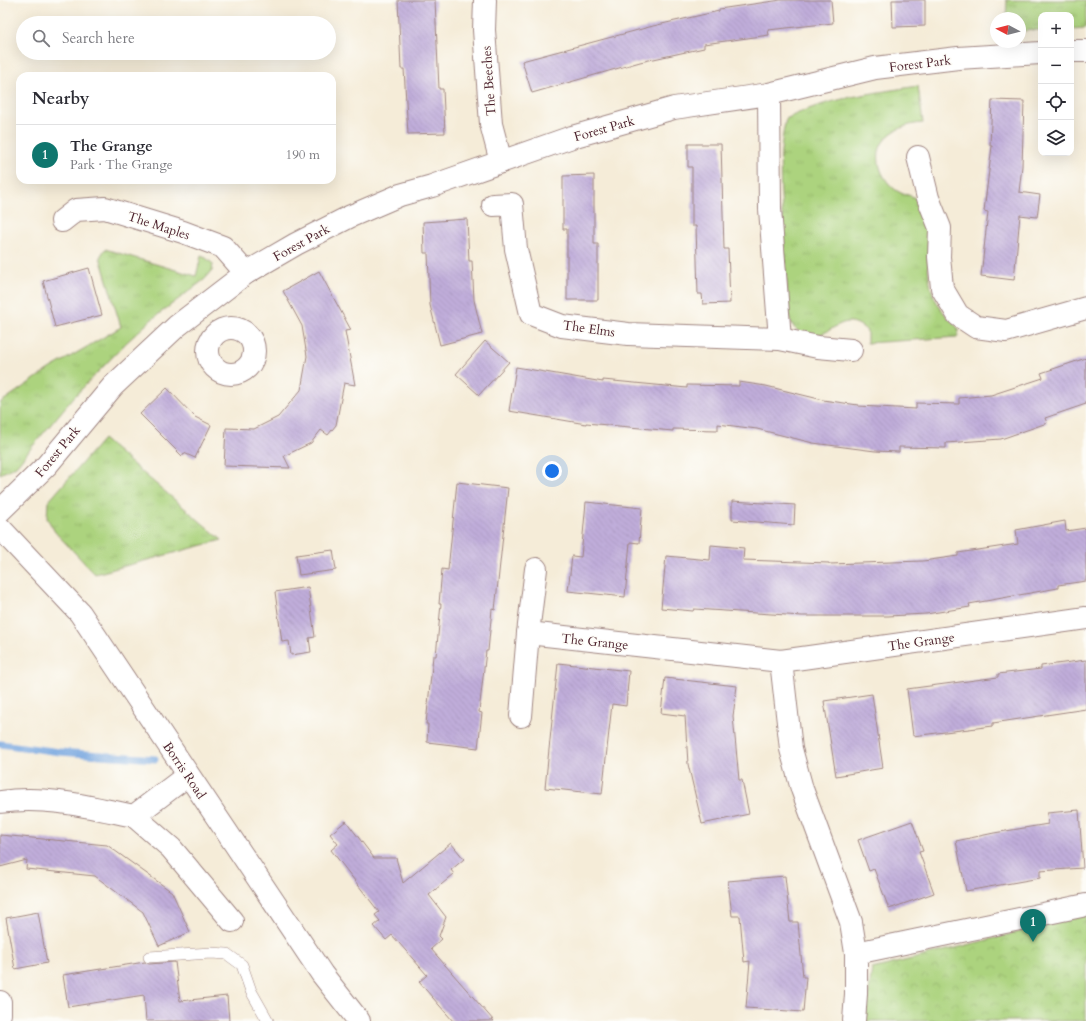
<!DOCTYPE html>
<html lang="en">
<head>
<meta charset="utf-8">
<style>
	:root { --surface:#fff; --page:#f7f7f7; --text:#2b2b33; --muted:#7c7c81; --line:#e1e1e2; --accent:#0f766e }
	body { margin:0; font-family:Cardo,serif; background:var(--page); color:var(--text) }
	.controls { position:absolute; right:12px; top:12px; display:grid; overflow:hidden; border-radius:8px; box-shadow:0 4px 16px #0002 }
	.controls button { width:36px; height:36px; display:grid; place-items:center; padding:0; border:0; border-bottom:1px solid var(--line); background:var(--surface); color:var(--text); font:20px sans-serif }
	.compass { position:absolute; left:990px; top:12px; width:36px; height:36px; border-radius:50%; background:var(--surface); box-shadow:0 4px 16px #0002; rotate:277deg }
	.you { position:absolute; left:552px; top:471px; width:14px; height:14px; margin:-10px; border:3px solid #fff; border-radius:50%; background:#1a73e8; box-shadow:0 0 0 6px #1a73e833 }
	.badge { display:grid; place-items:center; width:26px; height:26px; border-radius:50%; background:var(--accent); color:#fff; font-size:13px; font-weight:700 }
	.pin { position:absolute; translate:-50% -33px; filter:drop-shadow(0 1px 2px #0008) }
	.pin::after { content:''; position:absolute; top:21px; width:14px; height:12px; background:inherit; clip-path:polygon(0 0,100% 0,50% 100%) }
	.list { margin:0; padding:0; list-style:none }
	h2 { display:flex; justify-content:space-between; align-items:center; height:52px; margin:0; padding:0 16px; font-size:17px }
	h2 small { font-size:13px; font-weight:400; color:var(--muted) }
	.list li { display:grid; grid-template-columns:26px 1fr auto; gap:12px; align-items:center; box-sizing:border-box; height:60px; padding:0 16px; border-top:1px solid var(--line) }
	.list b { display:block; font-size:15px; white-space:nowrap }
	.list p { margin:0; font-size:13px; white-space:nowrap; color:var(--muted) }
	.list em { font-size:13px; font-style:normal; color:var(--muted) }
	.icon { flex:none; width:22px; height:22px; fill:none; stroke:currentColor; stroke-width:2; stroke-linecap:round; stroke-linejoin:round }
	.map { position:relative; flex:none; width:1086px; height:1021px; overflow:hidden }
	.search { position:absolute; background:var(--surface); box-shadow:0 4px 16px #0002; left:16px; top:16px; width:320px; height:44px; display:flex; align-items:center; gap:10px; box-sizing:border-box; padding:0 14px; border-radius:22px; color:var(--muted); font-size:15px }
	.panel { position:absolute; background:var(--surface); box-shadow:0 4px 16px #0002; left:16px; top:72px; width:320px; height:112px; border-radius:12px }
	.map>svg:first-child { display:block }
</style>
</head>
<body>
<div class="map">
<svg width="1086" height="1021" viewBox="0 0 1086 1021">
	<defs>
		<pattern id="grass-tufts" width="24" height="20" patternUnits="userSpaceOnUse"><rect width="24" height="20" fill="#acd37e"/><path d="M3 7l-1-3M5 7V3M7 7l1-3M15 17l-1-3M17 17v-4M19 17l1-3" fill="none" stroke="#96b56d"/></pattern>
		<pattern id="park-crowns" width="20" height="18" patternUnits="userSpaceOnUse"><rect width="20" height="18" fill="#acd37e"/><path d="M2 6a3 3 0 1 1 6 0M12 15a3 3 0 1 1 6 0" fill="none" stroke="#96b56d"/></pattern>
		<pattern id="building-back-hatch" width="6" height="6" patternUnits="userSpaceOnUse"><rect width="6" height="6" fill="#c0adda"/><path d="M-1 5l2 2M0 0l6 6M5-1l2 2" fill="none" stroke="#a694bb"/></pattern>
	</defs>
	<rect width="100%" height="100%" fill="#fdfcf7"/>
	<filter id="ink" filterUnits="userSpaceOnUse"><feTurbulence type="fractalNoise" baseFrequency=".025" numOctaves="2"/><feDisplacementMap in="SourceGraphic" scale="8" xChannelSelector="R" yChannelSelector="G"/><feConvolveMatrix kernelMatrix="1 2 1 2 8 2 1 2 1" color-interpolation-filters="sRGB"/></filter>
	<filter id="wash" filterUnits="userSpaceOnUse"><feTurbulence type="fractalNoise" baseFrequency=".012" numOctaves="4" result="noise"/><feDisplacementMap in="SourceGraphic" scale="16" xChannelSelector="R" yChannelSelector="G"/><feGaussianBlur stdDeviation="0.9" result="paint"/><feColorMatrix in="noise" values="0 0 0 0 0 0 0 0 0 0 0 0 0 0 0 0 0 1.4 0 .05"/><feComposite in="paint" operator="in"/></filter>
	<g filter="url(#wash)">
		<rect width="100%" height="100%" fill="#f5ecd8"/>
		<!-- grass -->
		<g fill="url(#grass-tufts)" stroke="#7b7954">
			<polygon points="1005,0 1086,0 1086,28 1071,29 1071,15 1041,15 1041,30 1020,31 1020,18 1006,18 1007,1"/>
			<path d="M918,86L923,123C908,124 892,129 883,142C872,159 883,183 899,192C903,195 909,194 913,197C919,200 925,210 927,216C930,224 928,235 928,244C928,284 928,299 958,328V337L867,343V331C863,327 858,323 851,322C834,321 827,340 805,334C797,331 793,328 790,320C787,289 785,259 783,229C781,192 777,155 786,119C826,98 874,93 918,86Z"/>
			<polygon points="105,249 196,276 201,256 206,258 213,264 212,271 205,279 151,320 126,343 73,398 16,466 0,474 0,403 49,369 121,327 100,257"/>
			<polygon points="103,439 222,540 95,574 55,532 47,518 48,502"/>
		</g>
		<!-- park -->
		<polygon fill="url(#park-crowns)" stroke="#7b7954" points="1086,915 1086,1021 865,1021 872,969"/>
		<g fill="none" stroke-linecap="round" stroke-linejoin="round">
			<!-- stream -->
			<polyline stroke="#75a5df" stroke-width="7" points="0,744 60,752 155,759"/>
		</g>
		<g id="blocks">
			<!-- building -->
			<g fill="url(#building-back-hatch)">
				<polygon points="398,0 435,0 439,89 443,89 445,133 408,134 404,69 401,69"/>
				<polygon points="781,0 831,0 833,23 768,30 769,35 704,44 704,48 640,62 532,93 522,61 653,26 719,11 719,9"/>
				<polygon points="892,0 925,0 925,26 893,27"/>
				<polygon points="992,100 1024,101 1022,166 1019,192 1040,195 1037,217 1020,215 1014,280 981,276 988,212 984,211 992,146 990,146"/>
				<polygon points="688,144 721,144 724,249 728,249 730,303 703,304 702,294 698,294 696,226 692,226 692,167 688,167"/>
				<polygon points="594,175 594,244 598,244 598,300 567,300 567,229 563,229 563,176"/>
				<polygon points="467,219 469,261 472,261 474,300 482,334 440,345 430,305 428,253 424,253 423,222"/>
				<polygon points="89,268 102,315 55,327 43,281"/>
				<polygon points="319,271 351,330 345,331 355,385 344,383 336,425 328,435 321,430 311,443 284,456 290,468 224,466 226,428 254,429 278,417 301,390 307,356 302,326 283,291"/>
				<polygon points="485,341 509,362 479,395 456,374"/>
				<polygon points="1086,358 1086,404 1045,418 1047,423 1001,439 946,443 946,448 899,447 899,452 875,451 813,443 757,429 718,424 718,430 673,429 673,431 586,423 586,424 509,411 516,367 603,382 603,380 687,388 687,385 739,386 739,382 766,386 823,400 858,405 858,406 916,409 916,403 959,404 959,398 991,395 1043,378 1041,373"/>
				<polygon points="167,388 195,417 211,425 195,458 184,453 182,456 140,414"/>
				<polygon points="457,482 508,488 495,610 492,609 488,651 486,651 479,712 482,713 478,748 427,742 428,724 426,724 433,656 436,656 441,604 439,604 442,569 448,570"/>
				<polygon points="732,501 795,505 794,525 732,520"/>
				<polygon points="586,502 642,508 639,543 630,542 625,597 568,591 572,556 581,557"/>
				<polygon points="1065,521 1066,531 1086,528 1086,581 1058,585 1058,588 969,604 970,607 926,614 888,616 802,616 694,609 693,611 661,608 666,556 710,560 711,545 744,548 743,560 829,563 829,564 923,561 958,556 958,553 1018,544 1016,530"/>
				<polygon points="333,550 336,570 299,575 296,555"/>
				<polygon points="308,587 315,637 309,638 311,652 291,655 289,641 282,642 275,592"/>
				<polygon points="1086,660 1086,709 993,723 993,726 913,736 907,689 998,677 998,674 1041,669 1041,666"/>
				<polygon points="558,663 629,671 626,706 612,704 602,794 545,788"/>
				<polygon points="665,678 737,686 733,716 739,780 742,780 749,814 702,824 688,764 685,716 661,713"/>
				<polygon points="872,694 883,768 836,776 824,701"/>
				<polygon points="1079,810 1083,868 1040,871 1040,878 966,891 956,841 994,833 1048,824 1047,813"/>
				<polygon points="346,821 374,858 396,858 403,883 451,843 464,859 451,870 454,874 429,895 446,917 439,936 442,939 431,949 494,1021 453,1021 419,982 427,975 392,935 386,940 374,926 380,921 375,915 379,912 331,850 338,844 330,834"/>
				<polygon points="912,821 923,851 919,852 934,893 889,909 874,869 869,871 858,840"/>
				<polygon points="0,835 107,845 172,892 190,932 159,946 143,912 95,876 26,869 27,860 0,867"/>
				<polygon points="785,876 790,922 798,922 803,977 806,977 803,1012 746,1008 750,961 744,962 740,916 732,916 728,881"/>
				<polygon points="38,912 47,963 15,969 6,918"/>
				<polygon points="145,962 149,964 175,962 180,1001 227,996 229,1021 146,1021 144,995 68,1007 63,975"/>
			</g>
		</g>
	</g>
	<g filter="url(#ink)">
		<use href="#blocks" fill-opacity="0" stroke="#a08682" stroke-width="1"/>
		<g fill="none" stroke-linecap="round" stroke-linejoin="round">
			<!-- service casing -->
			<g stroke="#a08682" stroke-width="12">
				<polyline id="service" points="149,957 211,953 227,954 242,965 251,991 268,1021"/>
			</g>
			<!-- minor casing -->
			<g stroke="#a08682" stroke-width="24">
				<g id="minor">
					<polyline points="485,0 484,30 491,124 501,162"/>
					<polyline points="1071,51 1086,51"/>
					<polyline points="918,157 928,198 940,228 939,257 942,288 958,315 976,327 1006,331 1086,308"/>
					<polyline points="493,205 512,204 516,249 531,314 562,326 628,334 780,339 770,209 769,94"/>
					<polyline points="62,221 76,210 105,208 183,232 223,247 246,273"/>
					<circle cx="231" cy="351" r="23"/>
					<polyline points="780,339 818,347 851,350"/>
					<polyline points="0,511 47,465 113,386 177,326 246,273 296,244 351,216 400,195 432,186 572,137 674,108 769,94 875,68 958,58 1041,53"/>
					<polyline points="528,633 781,661 1086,618"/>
					<polyline points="781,661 791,749 802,789 851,922 856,953 856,994 854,1021"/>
					<polyline points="521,716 528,633 536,569"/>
					<path d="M0,802C46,795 90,807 134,816L188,775"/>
					<polyline points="134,816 171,848 232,921"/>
					<polyline points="856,953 1086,905"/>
					<polyline points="0,1002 0,1014"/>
				</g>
			</g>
			<!-- tertiary casing -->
			<g stroke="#a08682" stroke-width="24">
				<polyline id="tertiary" points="0,528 80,613 322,974 359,1021"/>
			</g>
			<!-- service -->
			<use href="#service" stroke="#fff" stroke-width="11"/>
			<!-- minor -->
			<use href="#minor" stroke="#fff" stroke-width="22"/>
			<!-- tertiary -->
			<use href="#tertiary" stroke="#fff" stroke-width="22"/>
		</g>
	</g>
	<g text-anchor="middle" stroke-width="3" stroke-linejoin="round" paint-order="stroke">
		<!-- street labels -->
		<g font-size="13" fill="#4a1f2b" stroke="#fdfcf7">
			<text transform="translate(920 63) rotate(-7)" y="5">Forest Park</text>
			<text transform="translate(488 81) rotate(-94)" y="5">The Beeches</text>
			<text transform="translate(604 128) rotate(-16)" y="5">Forest Park</text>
			<text transform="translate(159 225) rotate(18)" y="5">The Maples</text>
			<text transform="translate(301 242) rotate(-29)" y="5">Forest Park</text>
			<text transform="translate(589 328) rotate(8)" y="5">The Elms</text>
			<text transform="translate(57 451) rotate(-50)" y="5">Forest Park</text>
			<text transform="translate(595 641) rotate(6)" y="5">The Grange</text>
			<text transform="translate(921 641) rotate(-8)" y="5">The Grange</text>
			<text transform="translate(185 770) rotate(56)" y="5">Borris Road</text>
		</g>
	</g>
</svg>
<div class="controls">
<button>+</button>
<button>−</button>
<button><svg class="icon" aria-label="locate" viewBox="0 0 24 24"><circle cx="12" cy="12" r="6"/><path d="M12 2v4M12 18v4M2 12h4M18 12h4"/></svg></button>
<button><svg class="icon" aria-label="layers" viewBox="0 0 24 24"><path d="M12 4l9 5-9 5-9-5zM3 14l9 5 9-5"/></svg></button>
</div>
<svg class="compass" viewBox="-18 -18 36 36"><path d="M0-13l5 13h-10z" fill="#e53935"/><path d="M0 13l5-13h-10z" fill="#7c7c81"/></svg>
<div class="you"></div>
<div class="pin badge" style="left:1033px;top:942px">1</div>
<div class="search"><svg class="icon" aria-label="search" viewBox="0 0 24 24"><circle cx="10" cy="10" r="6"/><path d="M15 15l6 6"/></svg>Search here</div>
<section class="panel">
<h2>Nearby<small></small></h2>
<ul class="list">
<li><span class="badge">1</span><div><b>The Grange</b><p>Park · The Grange</p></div><em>190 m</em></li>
</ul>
</section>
</div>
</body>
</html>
